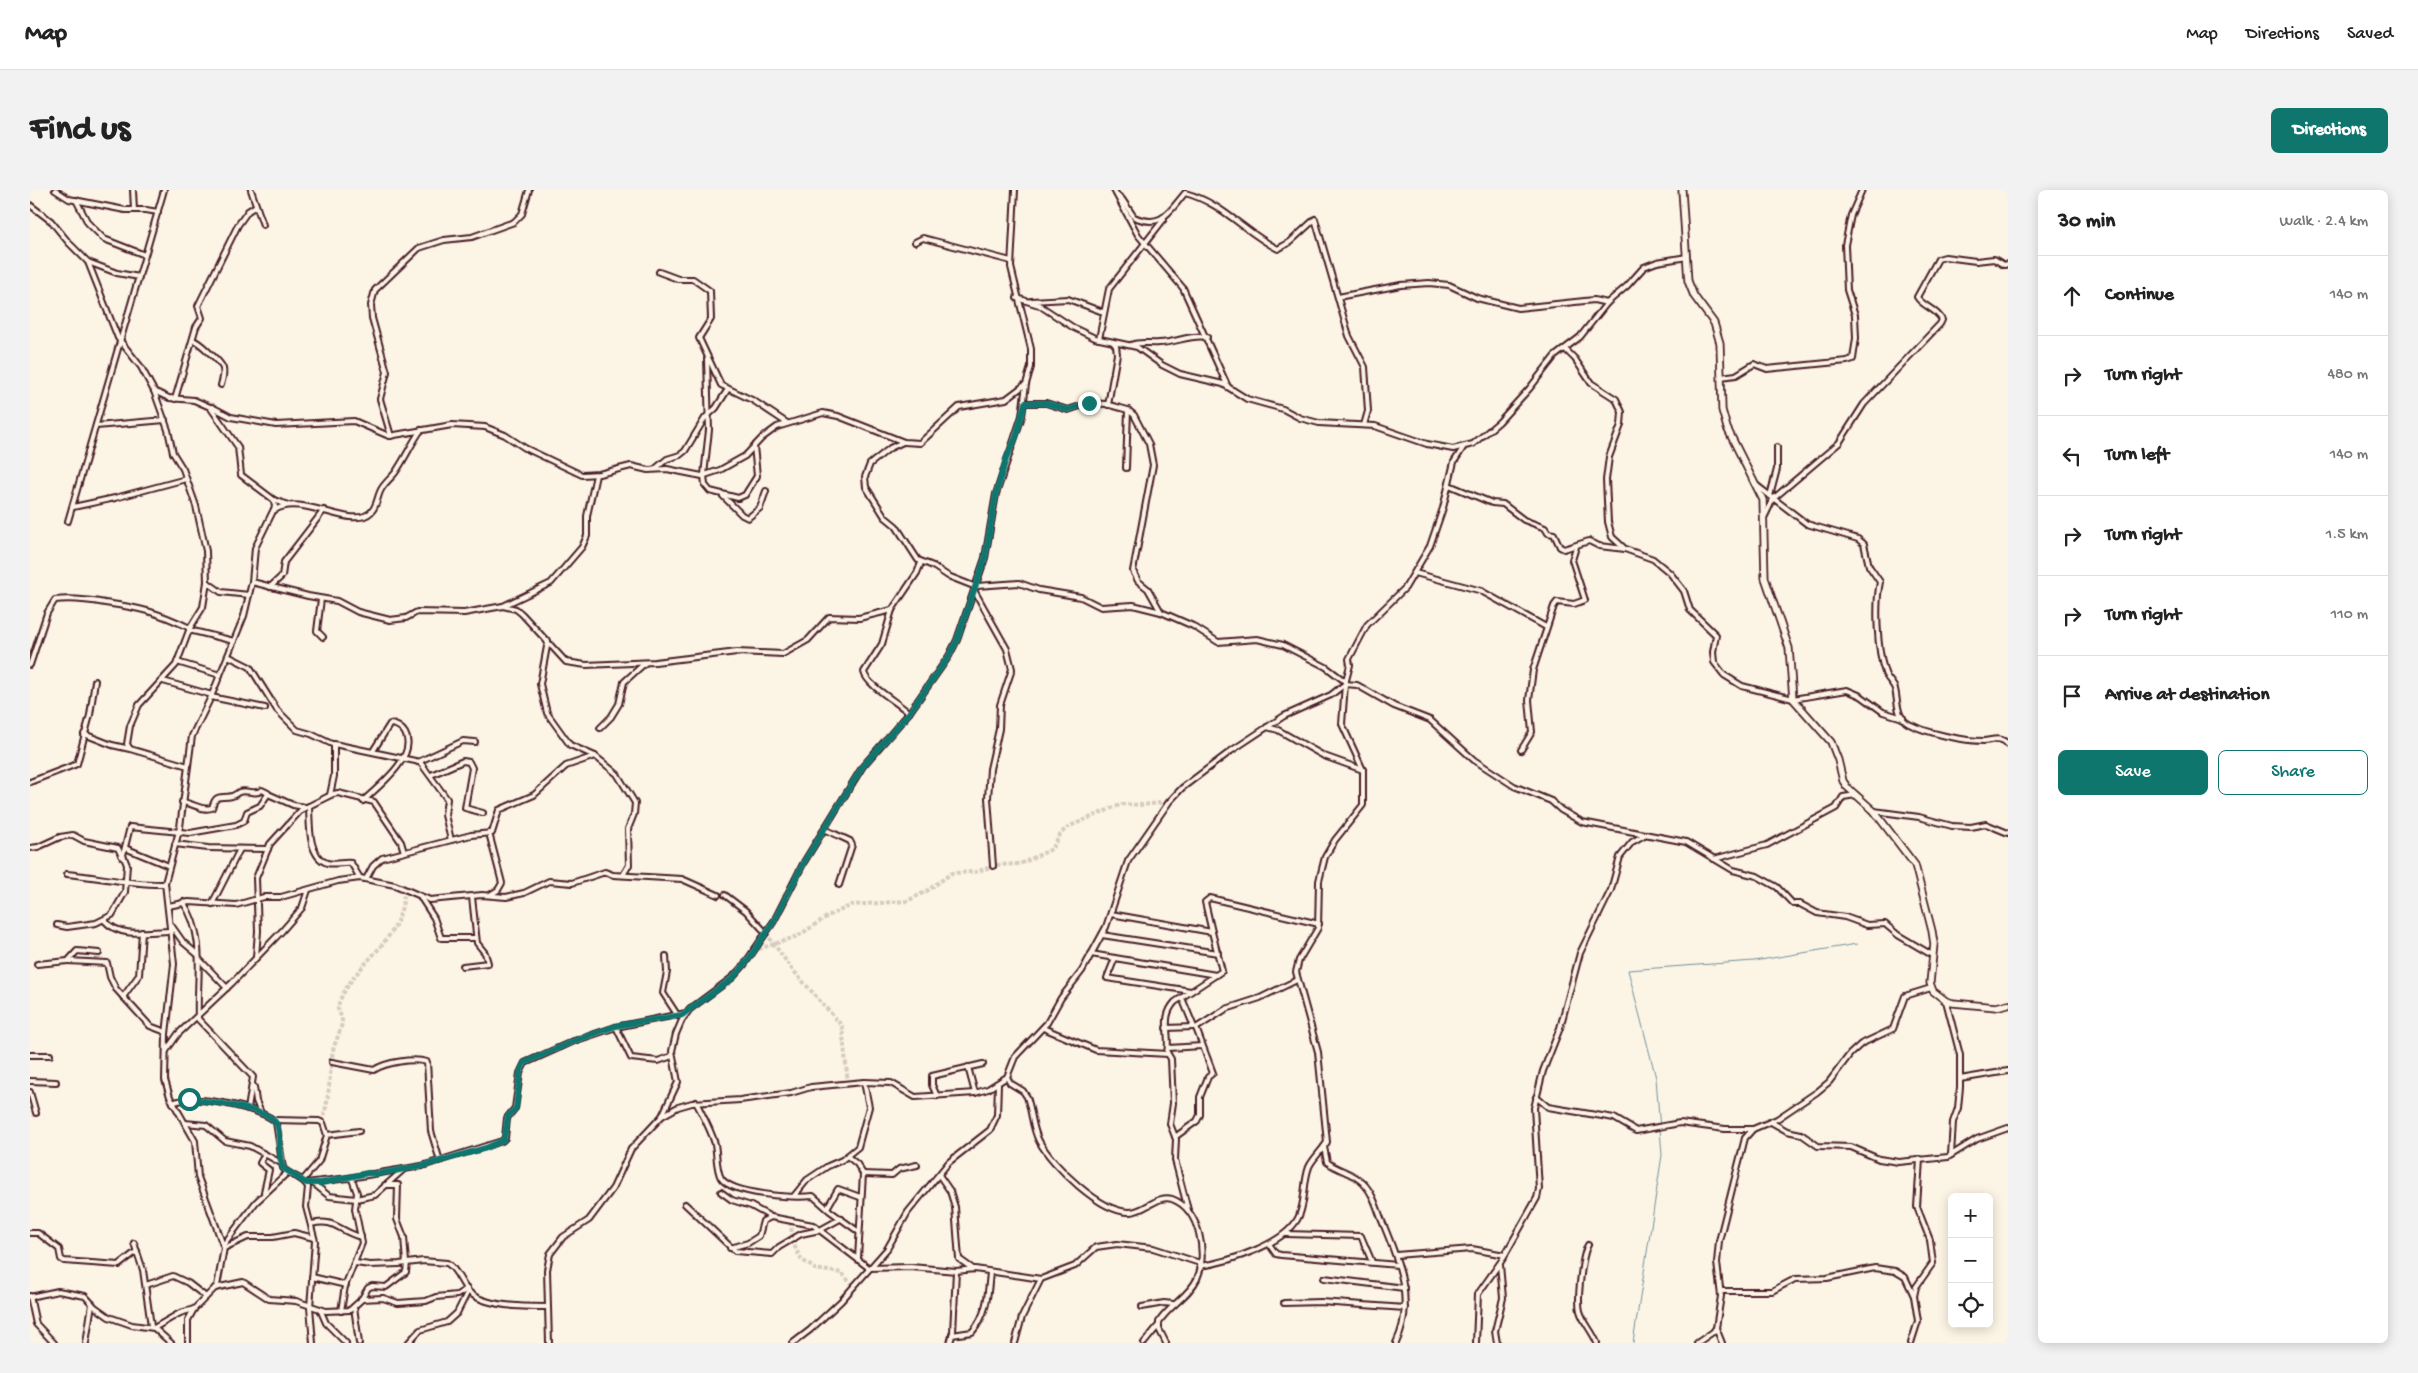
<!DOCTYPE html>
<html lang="en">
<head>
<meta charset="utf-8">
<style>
	:root { --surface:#fff; --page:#f2f2f2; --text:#222; --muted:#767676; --line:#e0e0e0; --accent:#0f766e }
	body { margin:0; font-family:"Gochi Hand",sans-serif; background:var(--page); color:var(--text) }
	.controls { position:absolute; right:15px; bottom:15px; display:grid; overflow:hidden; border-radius:8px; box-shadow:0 2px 12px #0003 }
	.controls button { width:45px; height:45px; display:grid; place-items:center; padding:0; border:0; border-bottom:1px solid var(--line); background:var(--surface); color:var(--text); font:25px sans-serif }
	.stop { position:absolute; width:15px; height:15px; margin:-11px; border:4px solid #0f766e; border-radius:50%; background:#fff }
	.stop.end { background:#0f766e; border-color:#fff; box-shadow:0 1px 5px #0008 }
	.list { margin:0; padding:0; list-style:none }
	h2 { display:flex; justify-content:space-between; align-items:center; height:65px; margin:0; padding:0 20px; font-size:21px }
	h2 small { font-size:16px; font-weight:400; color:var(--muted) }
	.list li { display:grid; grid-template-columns:32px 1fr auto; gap:15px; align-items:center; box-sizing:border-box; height:80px; padding:0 20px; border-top:1px solid var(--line) }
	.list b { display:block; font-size:19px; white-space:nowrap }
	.list em { font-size:16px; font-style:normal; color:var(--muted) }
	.actions { display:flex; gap:10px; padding:15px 20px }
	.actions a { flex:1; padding:11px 0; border:1px solid var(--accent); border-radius:8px; text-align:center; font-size:18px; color:var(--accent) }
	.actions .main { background:var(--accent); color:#fff }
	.icon { flex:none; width:28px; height:28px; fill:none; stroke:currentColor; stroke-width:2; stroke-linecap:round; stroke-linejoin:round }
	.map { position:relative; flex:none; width:1978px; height:1153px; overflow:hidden; border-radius:8px }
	header { display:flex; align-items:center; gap:30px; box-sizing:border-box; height:70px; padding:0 25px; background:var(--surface); border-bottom:1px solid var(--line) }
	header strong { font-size:24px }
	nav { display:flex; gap:28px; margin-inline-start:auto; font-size:18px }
	.intro { display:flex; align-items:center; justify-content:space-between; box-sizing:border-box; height:120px; padding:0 30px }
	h1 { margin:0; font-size:35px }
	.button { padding:12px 22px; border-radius:8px; background:var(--accent); color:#fff; font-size:18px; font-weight:700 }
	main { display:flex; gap:30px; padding:0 30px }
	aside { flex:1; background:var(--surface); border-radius:8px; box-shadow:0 2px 12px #0003 }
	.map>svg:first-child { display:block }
</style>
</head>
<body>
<header>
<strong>Map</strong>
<nav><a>Map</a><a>Directions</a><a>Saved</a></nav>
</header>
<div class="intro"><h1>Find us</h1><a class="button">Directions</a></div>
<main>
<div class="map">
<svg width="1978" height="1153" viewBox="0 0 1978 1153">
	<rect width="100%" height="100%" fill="#fcf5e5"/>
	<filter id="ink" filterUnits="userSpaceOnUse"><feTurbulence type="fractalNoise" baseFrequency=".02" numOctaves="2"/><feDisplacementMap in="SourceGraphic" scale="10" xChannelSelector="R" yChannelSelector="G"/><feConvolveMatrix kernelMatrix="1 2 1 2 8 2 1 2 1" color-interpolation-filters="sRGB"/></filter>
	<g filter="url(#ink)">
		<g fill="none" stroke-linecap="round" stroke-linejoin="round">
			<!-- stream -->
			<polyline stroke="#728f9f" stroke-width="1" points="1603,1153 1632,965 1626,888 1598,780 1724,771 1827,754"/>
			<!-- street-tunnel -->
			<g stroke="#d8cac0" stroke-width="4" stroke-dasharray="4 2" stroke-linecap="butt">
				<polyline points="736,743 762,779 812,836 818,894"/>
				<polyline points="723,761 768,746 798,726 822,715 877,711 897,701 922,683 945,682 967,675 990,674 1022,659 1031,643 1040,636 1092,614 1112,615 1139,612"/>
				<path d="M292,932C300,908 299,885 303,860C305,852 312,839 312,831C311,821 305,822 310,810C330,766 373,753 374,699"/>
				<polyline points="760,1032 765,1057 771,1069 785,1079 812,1083 823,1096"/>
			</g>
			<!-- street casing -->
			<g stroke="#4a1f2b" stroke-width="8">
				<g id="street">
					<polyline points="25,0 39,9 95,20 116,20 128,22"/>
					<polyline points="103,0 104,20"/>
					<polyline points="221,0 233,35"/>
					<polyline points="1084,0 1108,45 1153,98 1198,197"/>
					<path d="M1087,5L1092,9L1104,27C1132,39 1139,22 1155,3C1193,13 1214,42 1248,59L1260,52L1285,29L1319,146L1335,177L1338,221L1334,235"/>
					<polyline points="46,10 58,33 74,49 115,65"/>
					<polyline points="0,15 21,31 39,53 58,72 88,148 111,177 124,201 138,240 143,263 153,279 166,316 176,361 177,392 173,417 160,438 146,475 109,515 100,536 97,554 100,559 158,576"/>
					<polyline points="885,52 893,48 981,71"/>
					<polyline points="58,72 87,83 109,87"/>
					<polyline points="629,82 648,89 663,89 680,101 681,129 669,148 691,195 724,211 757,233"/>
					<polyline points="1308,107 1371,95 1399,93 1419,95 1447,108 1488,118 1564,110 1577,113"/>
					<polyline points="987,108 1009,115 1044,138 1065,148 1107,157 1132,175 1150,184 1193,194 1217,209 1253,219 1270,228 1289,233 1345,236 1397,254 1423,259 1443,254 1469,232 1499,199 1525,166 1550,147 1577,113 1597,96 1614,77 1627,72 1657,67"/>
					<polyline points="1001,111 1038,109 1073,122"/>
					<polyline points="1069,149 1079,99 1134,29"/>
					<path d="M163,150C172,154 175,159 182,165C194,176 196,179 191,195"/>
					<path d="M1101,155C1110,151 1119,154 1129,153C1145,153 1161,144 1177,147"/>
					<polyline points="1535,159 1545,169 1561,193 1586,209 1592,222 1591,235 1579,267 1576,290 1578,332 1582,347 1595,359 1623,369 1640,383 1654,401 1660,420 1686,445 1683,462 1684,472 1694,485 1712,496 1763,509 1817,500 1831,506 1853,522 1873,528"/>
					<polyline points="677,169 679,240 674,285 675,295 680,301 708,308 715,305 727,286 724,256"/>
					<polyline points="1691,187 1706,185 1724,174 1737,179 1817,171 1823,169 1826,148 1825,125 1817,100 1815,55 1821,25 1832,0"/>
					<polyline points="124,201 139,208 164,210 180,217 208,257 211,285 244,310 245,317 225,358 222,392 214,426 181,507 162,546 150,637 135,693 144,774 136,844 135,890 140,907 165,951 168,987 194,1058 187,1096 164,1119 158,1130 158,1153"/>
					<polyline points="145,209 166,137 172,128 168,116 208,35 218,21 226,16"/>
					<polyline points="995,213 1016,213 1038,220 1059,213 1076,214 1098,220 1104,225 1119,254 1123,275 1103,381 1108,391 1118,399 1131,422"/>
					<polyline points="1078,215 1087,164 1086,156 1083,152"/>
					<polyline points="182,217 201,227 246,235 324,231 359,246 422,235 455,237 475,245 495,258 552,285 569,284 601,276 618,280 637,279 672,286 690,280 715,266 732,248 747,237 793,223 808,226 874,252 890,253 929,217 976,209 996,194"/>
					<polyline points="66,236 135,230"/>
					<polyline points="361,246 350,209 357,182 342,128 341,115 345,100 389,58 414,50 442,47 484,32 492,24 499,0"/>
					<polyline points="873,252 860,258 840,274 835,287 836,297 855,327 866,336 888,370 903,376 918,386 946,397"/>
					<polyline points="1096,278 1098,220"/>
					<polyline points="625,279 637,269 650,265 655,261 675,228 686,218 698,199"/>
					<polyline points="1419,295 1462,313 1473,314 1494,330 1515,338 1518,343 1524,344 1530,357 1534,359 1559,351 1569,356 1595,359"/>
					<path d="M1726,295L1777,334L1828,349L1834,354L1839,376L1850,392C1845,415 1847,460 1855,483C1857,489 1863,493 1865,499C1868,511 1866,527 1879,534C1897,543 1933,551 1954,551C1963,550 1972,546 1978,555"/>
					<polyline points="693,306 712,325 718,328 730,318 736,301"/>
					<polyline points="1740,306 1747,279 1747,257"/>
					<polyline points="244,310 258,315"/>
					<polyline points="43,317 85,308 156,289"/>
					<path d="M245,320C272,302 322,341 341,322C348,315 347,305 352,298C356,292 361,288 365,283C375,269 381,254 391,240"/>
					<path d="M1735,326L1743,309L1809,253L1834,214L1910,134L1912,130C1906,118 1893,117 1887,107L1908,69L1915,67L1946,71L1964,69L1974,75L1978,74"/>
					<polyline points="38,331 134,0"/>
					<polyline points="1385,383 1452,401"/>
					<polyline points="177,392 191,402 219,405"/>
					<polyline points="222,392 278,406 307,411 328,422 360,430 376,428 387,422 434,423 473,416 521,393 552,357 557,346 557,326 566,285"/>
					<polyline points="947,396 989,393 1009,400 1051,407 1071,417 1103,415 1131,422 1163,436 1188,452 1227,449 1253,455 1296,477 1316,492"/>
					<polyline points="240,397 252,386 254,372 294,320"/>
					<polyline points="945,402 977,459 982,479 970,515 969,539 960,579 958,608 963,676"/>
					<polyline points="1453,402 1516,437"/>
					<polyline points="291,409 287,441 293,447"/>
					<polyline points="473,416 486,419 492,424 536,472 556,475 625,472 707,462 753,464 778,450 799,427 829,428 862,420"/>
					<polyline points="159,440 204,451"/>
					<polyline points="518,451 510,494 517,523 540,555 565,566 587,584 605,613 604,624 598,639 599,675 593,685"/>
					<polyline points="198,466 220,477 247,520 267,540 281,544 304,555 304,586 300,605"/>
					<polyline points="147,472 190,485"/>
					<path d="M0,475L17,423L25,410C43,408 58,410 75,413C111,418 127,422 160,438"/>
					<polyline points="133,491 182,505"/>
					<polyline points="1315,494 1327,495 1364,516 1400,530 1444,570 1484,596 1521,611 1531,620 1552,632 1656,652 1703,680 1727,686 1747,697 1763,714 1770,714 1787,723 1815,727 1837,735 1855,734 1868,745 1902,765"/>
					<polyline points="181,507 235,518"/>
					<path d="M879,523C869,513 836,495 834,482L852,454L862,420L887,383L891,373"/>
					<polyline points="1237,537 1248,540 1294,566 1333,580"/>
					<polyline points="570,538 581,527 589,514 594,492 615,473"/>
					<polyline points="54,544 82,555 100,559"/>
					<polyline points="304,554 390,572 417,609 415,625 421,650"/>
					<polyline points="1491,560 1502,542 1499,510 1503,480 1524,416 1527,412 1544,414 1555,410 1542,370 1546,357"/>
					<polyline points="388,572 433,551 445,552"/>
					<polyline points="401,585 433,571 439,572 442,578 435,618 453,623"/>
					<polyline points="0,592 47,574 60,525 65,491"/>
					<path d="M333,611C349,596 388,566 375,543C372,538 366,534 360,534L343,561"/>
					<path d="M152,612C163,613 171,621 182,618C186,603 190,609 202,606C205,605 207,603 209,602C218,599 224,606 232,600L238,603"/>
					<path d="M279,616C280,632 277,666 297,673C305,675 313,672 321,673L330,688"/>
					<polyline points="1844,621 1889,627 1922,636 1941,637 1956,634 1978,643"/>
					<polyline points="794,639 820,651 822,655 809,695"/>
					<polyline points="459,643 472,693 468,700 460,705"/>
					<polyline points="145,654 178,658 238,659"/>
					<polyline points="0,658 8,657 30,647 43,645 54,651 88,658 92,667"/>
					<polyline points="95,658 139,676"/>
					<polyline points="1684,669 1737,655 1806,618 1813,607 1826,605"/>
					<path d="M37,684C70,687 102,695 134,694"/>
					<polyline points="336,689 343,676 352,668 441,645 462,643 469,620 504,605 536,576 565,566"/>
					<polyline points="695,705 716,721 736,743"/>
					<polyline points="391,708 404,728 411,748 446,748"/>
					<path d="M153,712C177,747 166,789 168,829L223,887L218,919"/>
					<polyline points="182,714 210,659"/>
					<polyline points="138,716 159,712 206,715 234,707 251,707 308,691 330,688 365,695 400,710 452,705 476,707 494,703 519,691 542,693 575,682 583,685 652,689 688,705"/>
					<path d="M1081,724L1182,742L1192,781L1145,812C1130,828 1141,844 1137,863"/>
					<path d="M75,731C91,749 119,741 141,741"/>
					<polyline points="27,735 37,737 66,733 82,725 95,702 97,675 93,665 100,637 160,643 206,635 214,631 217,622 230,616 238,604 263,615 275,617"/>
					<polyline points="141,735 153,752 167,764"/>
					<polyline points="1182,742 1175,712 1180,708 1289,734"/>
					<polyline points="1072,745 1188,763"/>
					<polyline points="1061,764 1186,785"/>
					<polyline points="636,766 637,782 633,803 648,826"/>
					<polyline points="226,767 228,741 226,688 240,654 271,620 303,604 308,603 344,612 371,652 374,662"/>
					<polyline points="1085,768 1077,788 1161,801"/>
					<polyline points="169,769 197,798"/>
					<polyline points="38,771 77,773 80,787 86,799 120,836 136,842"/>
					<polyline points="7,774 38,771 47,761 69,763"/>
					<polyline points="433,776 458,773 455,763 447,753 442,707"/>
					<polyline points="93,807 109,785 112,742"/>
					<polyline points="1152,808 1164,837"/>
					<polyline points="1916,811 1930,865 1930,897 1928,918 1923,932 1921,965"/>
					<polyline points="586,837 601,868 628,871 642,866"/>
					<polyline points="1013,838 1066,860 1138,864 1141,869 1143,913 1140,934 1146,949 1145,970 1158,1020"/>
					<polyline points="1136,838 1164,837"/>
					<polyline points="1138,858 1172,856"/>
					<polyline points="136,861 148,844 202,793 252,741 272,718 278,700"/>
					<polyline points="0,865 20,865"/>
					<path d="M302,872L344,880C356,872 383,868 397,872L401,941L410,971"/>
					<polyline points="938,877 945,903"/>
					<polyline points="1930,889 1978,881"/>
					<polyline points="0,891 26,892"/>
					<polyline points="224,897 226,911 231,923"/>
					<polyline points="0,902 6,923"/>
					<polyline points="907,906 902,895 902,886 953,874"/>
					<polyline points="1506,907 1518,917 1584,928 1606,941 1650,933 1695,939 1723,939"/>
					<path d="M666,912C673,926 681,940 685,954C687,965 686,979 691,988C702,1005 765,1008 783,1006L800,1021L829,1042"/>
					<path d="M143,913C159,903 233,918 246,932L253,978C260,987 273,986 278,997L276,1017L285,1051L280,1117L283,1153"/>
					<polyline points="632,926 648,917 662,913 710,910 761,903 781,897 834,892 861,893 885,907 945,903 958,899 977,887"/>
					<polyline points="244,930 289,931 293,933 297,945"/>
					<polyline points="1741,932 1757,941 1771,944 1788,956 1821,957 1849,969 1869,972 1918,967 1947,949 1978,938"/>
					<polyline points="155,933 176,935 195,951 220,956 251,973"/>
					<polyline points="1145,947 1167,931 1170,925 1170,907 1178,887 1183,883 1166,838 1196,819 1230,808 1267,790"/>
					<path d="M1294,957L1297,972C1308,981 1323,982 1333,993C1343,1003 1347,1018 1352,1031C1368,1069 1386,1113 1366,1153"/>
					<polyline points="817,966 827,974 833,984 828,1068"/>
					<polyline points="833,984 862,985 869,979 887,975"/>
					<polyline points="909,985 920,1001 925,1017 929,1069 943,1079"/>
					<polyline points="319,988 392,976 472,951 475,948 477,928 485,918 490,883 495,873 544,851 586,837 656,823"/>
					<polyline points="273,990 289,971 297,945 329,941"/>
					<polyline points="276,993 319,988 322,989 327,1003 325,1019 332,1053 315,1096 311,1121"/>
					<polyline points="283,993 299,1006 326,1009 345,1005 374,979"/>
					<polyline points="355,995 368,995 367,1029 374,1047 376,1073"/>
					<polyline points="234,1002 239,980 230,973 235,964"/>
					<polyline points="691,1002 702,1010 721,1016 741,1027 783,1035 839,1078 881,1077 926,1081 945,1079 1011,1089 1045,1076 1066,1057 1087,1054 1123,1058 1170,1073"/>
					<polyline points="764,1006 777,990 798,976 812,970 828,957 839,917 834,892"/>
					<polyline points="655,1014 705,1061 742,1064 749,1057 771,1044 790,1040 810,1029"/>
					<polyline points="797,1018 808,999 830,1007"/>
					<path d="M281,1034C306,1028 307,1041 331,1047"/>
					<polyline points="0,1043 8,1043 29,1059 31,1069 34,1071 89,1075 107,1061"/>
					<polyline points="1256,1044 1331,1046 1342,1072"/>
					<polyline points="104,1053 113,1080 121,1136"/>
					<polyline points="194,1054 226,1012 257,983"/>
					<polyline points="1239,1054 1246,1064 1251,1065 1368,1075"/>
					<path d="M1558,1055C1552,1065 1547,1109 1550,1121C1553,1132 1563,1142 1567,1153"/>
					<polyline points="194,1058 218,1047 243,1047 264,1043 284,1048"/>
					<polyline points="700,1058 718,1053 729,1046 733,1031 741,1027"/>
					<polyline points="1366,1065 1442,1059 1475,1065"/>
					<path d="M325,1073L340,1075L369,1074L393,1071L417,1073C427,1079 430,1092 438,1101C453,1117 496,1117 517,1117"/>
					<path d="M1170,1076C1198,1072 1257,1054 1269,1026C1276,1010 1273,993 1279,977C1283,968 1292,961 1297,952L1288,862L1266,782L1269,770L1288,738L1289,691L1295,667L1305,650L1333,615V580L1312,534L1315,494"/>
					<polyline points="282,1087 316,1095"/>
					<polyline points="1294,1088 1374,1098"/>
					<polyline points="116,1095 143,1086 158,1093 176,1107"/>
					<polyline points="185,1098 213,1092 239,1109 266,1111 296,1121 320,1120 331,1110 338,1098 342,1096 356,1097 376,1082 377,1073"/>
					<polyline points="1691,1101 1742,1101 1765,1089 1797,1088 1845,1078 1865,1081 1875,1087 1884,1106"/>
					<polyline points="0,1106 6,1134 24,1153"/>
					<polyline points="0,1107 28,1101 55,1106 65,1117 79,1127 102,1135 124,1138 141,1153"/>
					<polyline points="331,1109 353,1108 368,1113 396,1111 406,1107 427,1105 437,1099"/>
					<polyline points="1254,1113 1291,1112 1375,1118"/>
					<polyline points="324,1117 329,1153"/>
					<polyline points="1112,1117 1134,1113 1143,1114"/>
					<polyline points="290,1119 296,1133 316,1153"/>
					<polyline points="124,1138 150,1123 164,1119"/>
					<polyline points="1686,1138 1692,1153"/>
					<path d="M922,1145L942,1142C957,1125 958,1105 960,1082"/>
					<polyline points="56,1153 62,1114"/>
					<polyline points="378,1153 390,1140 417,1132 427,1123 438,1101"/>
					<polyline points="519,1153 517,1080 520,1064 533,1047 559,1030 583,998 601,959 632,926 648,892 642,861 646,844 652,830 660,819 703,787 714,775 744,731 774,672 833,576 879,523 919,466 927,450 955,368 966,304 992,226 996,194 1001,177 1001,159 981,77 985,0"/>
					<polyline points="763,1153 780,1140 811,1111 857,1059 878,1022 919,972 960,940 967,925 968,894"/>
					<polyline points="920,1153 923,1142 926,1081"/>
					<polyline points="985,1153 992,1127 1011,1089"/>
					<polyline points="1114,1153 1128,1136"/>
					<path d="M1136,1153L1129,1139V1132C1139,1116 1159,1106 1167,1089C1178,1065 1170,1019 1142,1009C1128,1004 1115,1022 1100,1022C1071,1023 1022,975 1009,951C1002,938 1002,921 997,907L993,901L980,893L977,887L985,867L1017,833L1031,808L1052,781L1076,737L1098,671L1139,612L1152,598L1201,561L1254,526L1301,505L1315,494L1320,475L1319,469L1337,435L1375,398L1400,356L1413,318L1424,272L1433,258"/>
					<polyline points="1446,1153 1448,1104 1472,1070 1507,1008 1509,999 1504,918 1513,881 1530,838 1550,763 1581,700 1590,667 1602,652 1616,644"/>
					<polyline points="1467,1153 1465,1141 1473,1108 1470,1075"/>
					<polyline points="1667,1153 1683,1142 1686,1138 1691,1106 1687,1073 1689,1051 1715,948 1723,939 1747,929 1787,902 1799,892 1820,864 1831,854 1863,839 1875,806 1901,798"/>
					<polyline points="1881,1153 1888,1131 1884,1106 1886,1097 1903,1073 1900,1050 1887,1017 1890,969"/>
				</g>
			</g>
			<!-- secondary casing -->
			<g stroke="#4a1f2b" stroke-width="9">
				<polyline id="secondary" points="1652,0 1658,91 1664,106 1684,133 1690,153 1692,220 1697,238 1733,310 1735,388 1759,458 1763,509 1801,552 1808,570 1813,591 1817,597 1844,621 1885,675 1902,741 1904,754 1900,793 1903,801 1916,811 1923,813 1966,817 1978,814"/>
			</g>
			<!-- street -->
			<use href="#street" stroke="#fcf5e5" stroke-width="4"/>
			<!-- secondary -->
			<use href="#secondary" stroke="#fcf5e5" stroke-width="5.5"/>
		</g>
	</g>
	<g fill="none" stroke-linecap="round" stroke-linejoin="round" filter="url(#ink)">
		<!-- route -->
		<path stroke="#0f766e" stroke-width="6" d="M159,909C176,911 241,918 247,935C252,949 247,964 253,978L276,993H291L338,983L347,984L392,976L456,958L474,950L478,926L486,918L490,883L494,873L544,851L586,836L652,825L703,788L718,770L744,731L774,672L833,576L879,523L919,466L927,450L955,368L966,304L976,269L986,247L995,213H1016L1038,220L1059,213"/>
	</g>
</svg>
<div class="controls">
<button>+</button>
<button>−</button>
<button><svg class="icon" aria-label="locate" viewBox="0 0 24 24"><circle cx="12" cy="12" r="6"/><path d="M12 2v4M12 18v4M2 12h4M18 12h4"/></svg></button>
</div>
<div class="stop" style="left:159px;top:909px"></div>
<div class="stop end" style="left:1059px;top:213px"></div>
</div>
<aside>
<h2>30 min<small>Walk · 2.4 km</small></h2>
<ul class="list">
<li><svg class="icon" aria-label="ahead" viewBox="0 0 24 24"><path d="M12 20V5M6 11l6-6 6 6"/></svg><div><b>Continue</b></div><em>140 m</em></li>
<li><svg class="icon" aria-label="right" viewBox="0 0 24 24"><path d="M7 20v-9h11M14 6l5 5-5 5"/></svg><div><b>Turn right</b></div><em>480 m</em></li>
<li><svg class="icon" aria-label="left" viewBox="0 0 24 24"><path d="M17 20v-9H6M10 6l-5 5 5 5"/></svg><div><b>Turn left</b></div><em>140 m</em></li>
<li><svg class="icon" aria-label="right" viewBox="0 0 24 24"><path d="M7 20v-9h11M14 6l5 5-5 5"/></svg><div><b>Turn right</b></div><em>1.5 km</em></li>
<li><svg class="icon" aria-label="right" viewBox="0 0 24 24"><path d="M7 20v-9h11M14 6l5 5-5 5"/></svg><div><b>Turn right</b></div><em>110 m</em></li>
<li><svg class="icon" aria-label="arrive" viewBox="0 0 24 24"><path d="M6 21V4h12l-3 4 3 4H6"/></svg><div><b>Arrive at destination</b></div></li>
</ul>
<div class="actions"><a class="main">Save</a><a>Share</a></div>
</aside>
</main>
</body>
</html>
